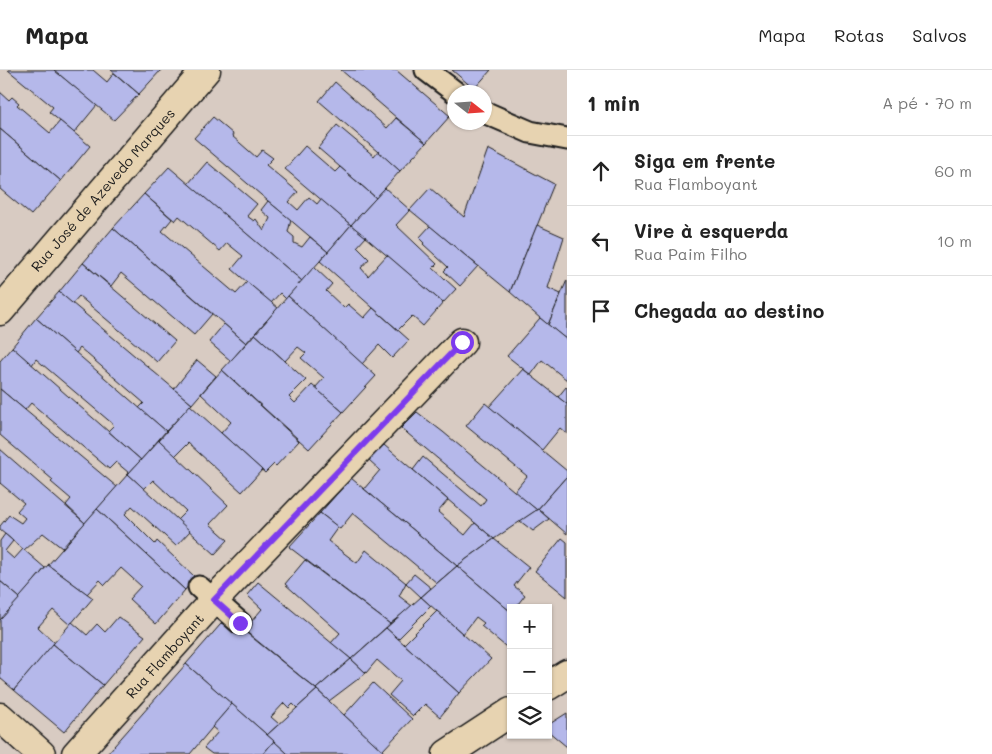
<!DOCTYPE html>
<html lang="pt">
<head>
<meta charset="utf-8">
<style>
	:root { --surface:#fff; --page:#f6f6f6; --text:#222; --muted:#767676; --line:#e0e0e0 }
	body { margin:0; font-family:Mali,sans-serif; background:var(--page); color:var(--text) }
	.controls { position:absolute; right:15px; bottom:15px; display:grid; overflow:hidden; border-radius:0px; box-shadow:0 1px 4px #0004 }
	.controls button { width:45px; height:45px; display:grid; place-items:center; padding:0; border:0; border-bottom:1px solid var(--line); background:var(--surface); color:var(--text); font:25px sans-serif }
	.compass { position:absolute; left:447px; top:15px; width:45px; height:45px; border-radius:50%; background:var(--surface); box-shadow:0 1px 4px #0004; rotate:107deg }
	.stop { position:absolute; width:15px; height:15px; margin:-11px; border:4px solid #7c3aed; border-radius:50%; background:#fff }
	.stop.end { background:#7c3aed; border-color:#fff; box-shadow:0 1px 5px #0008 }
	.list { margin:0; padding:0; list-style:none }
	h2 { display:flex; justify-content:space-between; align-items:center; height:65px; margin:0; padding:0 20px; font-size:21px }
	h2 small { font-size:16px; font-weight:400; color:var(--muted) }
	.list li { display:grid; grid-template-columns:32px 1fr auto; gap:15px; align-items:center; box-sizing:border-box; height:70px; padding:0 20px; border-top:1px solid var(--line) }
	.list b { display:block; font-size:19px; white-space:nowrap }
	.list p { margin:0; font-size:16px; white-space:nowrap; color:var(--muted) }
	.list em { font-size:16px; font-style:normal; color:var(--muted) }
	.icon { flex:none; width:28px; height:28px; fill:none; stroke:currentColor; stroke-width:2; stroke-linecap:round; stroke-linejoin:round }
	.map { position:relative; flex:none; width:567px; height:684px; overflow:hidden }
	header { display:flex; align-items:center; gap:30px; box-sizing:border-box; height:70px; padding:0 25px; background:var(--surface); border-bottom:1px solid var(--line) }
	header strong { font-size:24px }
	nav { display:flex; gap:28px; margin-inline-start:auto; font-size:18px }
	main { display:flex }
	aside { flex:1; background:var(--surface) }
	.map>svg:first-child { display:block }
</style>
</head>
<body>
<header>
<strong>Mapa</strong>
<nav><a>Mapa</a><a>Rotas</a><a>Salvos</a></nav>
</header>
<main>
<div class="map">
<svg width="567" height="684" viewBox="0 0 567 684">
	<rect width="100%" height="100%" fill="#d8cbc2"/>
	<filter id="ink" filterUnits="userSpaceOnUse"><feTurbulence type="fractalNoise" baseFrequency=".02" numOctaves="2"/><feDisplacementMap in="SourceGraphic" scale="10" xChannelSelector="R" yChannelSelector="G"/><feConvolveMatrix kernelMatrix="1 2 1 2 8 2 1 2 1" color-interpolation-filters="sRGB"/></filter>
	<g filter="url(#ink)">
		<!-- building -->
		<g fill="#b5b8ea" stroke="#1c1c1c">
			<polygon points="8,0 54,0 97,35 74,63 49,42 53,37"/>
			<polygon points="54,0 93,0 107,12 114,3 139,24 114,50"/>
			<polygon points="111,0 161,0 139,24"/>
			<polygon points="341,0 396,0 450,46 426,73"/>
			<polygon points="452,0 491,0 474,19"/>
			<polygon points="335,12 387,58 396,48 426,73 400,101 319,31"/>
			<polygon points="0,22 9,30 12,27 19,33 17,35 50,63 60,51 90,76 61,111 0,59"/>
			<polygon points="213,47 233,64 232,66 256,87 262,80 273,88 266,95 298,122 289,132 298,140 309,127 317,134 321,129 351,155 328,182 194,68"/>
			<polygon points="337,55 374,86 378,81 400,101 376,128 318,78"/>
			<polygon points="0,59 61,111 31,145 0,119"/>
			<polygon points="305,76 335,102 340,97 376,128 351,155 285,99"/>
			<polygon points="488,79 554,114 510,222 410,140 430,118 464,147"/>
			<polygon points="207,92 257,134 247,146 254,151 256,149 264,161 270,148 261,140 268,131 291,150 288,162 294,167 294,173 302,177 310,167 328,182 302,211 188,114"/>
			<polygon points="169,97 302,211 286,229 280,223 271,233 232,199 243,186 227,173 220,181 179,146 175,151 144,124"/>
			<polygon points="385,118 410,140 396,155 437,194 433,198 456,219 443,233 351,155"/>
			<polygon points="144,124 172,149 162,161 236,224 247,212 278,238 246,273 113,158"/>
			<polygon points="351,155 366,167 357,177 369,189 361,198 368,206 387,185 443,233 423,256 412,246 398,260 320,191"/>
			<polygon points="537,155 564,167 548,218 561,224 548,255 510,222"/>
			<polygon points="430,156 478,196 460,216 444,201 448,197 423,174 424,173 419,168"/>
			<polygon points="113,158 212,244 194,265 121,203 111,216 83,193"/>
			<polygon points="83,193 175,271 157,292 79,226 72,234 59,222"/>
			<polygon points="314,197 332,214 326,221 344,238 348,234 364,248 373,238 409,270 392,288 379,275 362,294 288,226"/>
			<polygon points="567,210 567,270 548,255"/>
			<polygon points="59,222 192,334 166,361 139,338 144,333 80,278 76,283 36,248"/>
			<polygon points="288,226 376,306 343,342 315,318 324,308 301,288 306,283 298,277 285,291 255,264"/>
			<polygon points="36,248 166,361 141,390 108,361 114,355 36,289 32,295 12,277"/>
			<polygon points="540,248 567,270 567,310 542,290 531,305 507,286"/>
			<polygon points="224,254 246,273 231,291 209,272"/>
			<polygon points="255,264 306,310 289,327 295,333 312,315 343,342 309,379 222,300"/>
			<polygon points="12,277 141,390 129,403 116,392 109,399 31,333 25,340 0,319 0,291"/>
			<polygon points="197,290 216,306 192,334 174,319"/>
			<polygon points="523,299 567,334 567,364 560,358 542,380 489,337"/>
			<polygon points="222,300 299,371 276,396 274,394 265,403 221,363 231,352 201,324"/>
			<polygon points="566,317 567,318 567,334 558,327"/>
			<polygon points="0,319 117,417 85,453 66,435 71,429 51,412 53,410 0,365"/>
			<polygon points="485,333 567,401 567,406 537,440 514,422 527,406 466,356"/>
			<polygon points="190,335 262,400 242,422 188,373 175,386 159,370"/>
			<polygon points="417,342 443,362 537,440 494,469 413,400 423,387 481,436 486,429 401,358"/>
			<polygon points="159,370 228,435 210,454 228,470 215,484 177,450 186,441 153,410 144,419 128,404"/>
			<polygon points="384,375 448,430 438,442 465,465 475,453 494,469 457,496 364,419 380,400 369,390"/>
			<polygon points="0,379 85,453 62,478 43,463 24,480 0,460 0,456 9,445 21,453 25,448 17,441 24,433 0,413"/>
			<polygon points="128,404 190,461 176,476 132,436 125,444 155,474 157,471 195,507 185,520 97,439"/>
			<polygon points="567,406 567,464 538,439"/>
			<polygon points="351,408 364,419 457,496 437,513 353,443 340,459 320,443"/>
			<polygon points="97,439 185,520 156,554 129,529 141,516 121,498 105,515 100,510 87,524 48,495"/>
			<polygon points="538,439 549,449 533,461 520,451"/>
			<polygon points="320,443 338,457 328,471 357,493 366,480 406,513 399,526 412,536 390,554 289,477"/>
			<polygon points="5,464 13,471 5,481 14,489 23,479 45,498 20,528 0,511 0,471"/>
			<polygon points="562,468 567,472 567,527 535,501"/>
			<polygon points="494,469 529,497 514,516 525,525 515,538 511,538 511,542 457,496"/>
			<polygon points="305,490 390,554 351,589 331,573 340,563 285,514"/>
			<polygon points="48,495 93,528 70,555 53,540 38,557 55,573 14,620 0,608 0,550"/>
			<polygon points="457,496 511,542 511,581 481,556 484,553 476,547 463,564 421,527"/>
			<polygon points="414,504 431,518 421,527 406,513"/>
			<polygon points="0,511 20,528 0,550"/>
			<polygon points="258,512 351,589 316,619 244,560 262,539 247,525"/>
			<polygon points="421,527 431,536 398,569 386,558"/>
			<polygon points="437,541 491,589 459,623 404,574"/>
			<polygon points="118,547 145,566 103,615 53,574 72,552 87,565 97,554 105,562"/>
			<polygon points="227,547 317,620 297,638 293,634 289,638 284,633 271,647 279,654 267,665 186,594"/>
			<polygon points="386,558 459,623 440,647 425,634 413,646 389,625 401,611 377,590 366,603 351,589"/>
			<polygon points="53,574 103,615 64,662 14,620"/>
			<polygon points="351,589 366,603 329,631 316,619"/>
			<polygon points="186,594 232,634 190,684 107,684"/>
			<polygon points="373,613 412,649 382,681 344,645"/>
			<polygon points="317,620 344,645 386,684 288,684 267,665"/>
			<polygon points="232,634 274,671 263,684 212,684 204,678 218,662 212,657"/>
			<polygon points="567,643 567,677 548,661 548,655"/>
			<polygon points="274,671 288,684 263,684"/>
		</g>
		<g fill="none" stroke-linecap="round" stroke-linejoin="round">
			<!-- lane casing -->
			<g stroke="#1c1c1c" stroke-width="25">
				<g id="lane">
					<polyline points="426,0 455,22"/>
					<polyline points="484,42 530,62 567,69"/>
					<polyline points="199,517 240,553"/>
				</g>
			</g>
			<!-- street casing -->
			<g stroke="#1c1c1c" stroke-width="31">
				<g id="street">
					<polyline points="0,241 206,0"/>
					<polyline points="548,616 567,604"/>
					<polyline points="0,647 41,684"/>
					<polyline points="76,684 214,530 462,272"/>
					<polyline points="447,684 511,642"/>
				</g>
			</g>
			<!-- lane -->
			<use href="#lane" stroke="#e7d3b1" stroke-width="21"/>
			<!-- street -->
			<use href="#street" stroke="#e7d3b1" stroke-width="28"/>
		</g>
	</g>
	<g fill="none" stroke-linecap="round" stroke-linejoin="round" filter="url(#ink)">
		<!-- route -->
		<polyline stroke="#7c3aed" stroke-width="6" points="240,553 214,530 462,272"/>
	</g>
	<g text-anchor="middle" stroke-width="4.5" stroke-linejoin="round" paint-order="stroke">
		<!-- street labels -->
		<g font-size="14" fill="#1c1c1c" stroke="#e7d3b1">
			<text transform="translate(103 120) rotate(-49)" y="5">Rua José de Azevedo Marques</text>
			<text transform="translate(165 586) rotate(-48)" y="5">Rua Flamboyant</text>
		</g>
	</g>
</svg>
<div class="controls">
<button>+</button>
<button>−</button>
<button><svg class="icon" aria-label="layers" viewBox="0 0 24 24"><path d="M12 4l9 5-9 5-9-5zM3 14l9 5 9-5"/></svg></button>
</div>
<svg class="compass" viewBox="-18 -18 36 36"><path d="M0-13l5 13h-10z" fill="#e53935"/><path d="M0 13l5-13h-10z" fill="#767676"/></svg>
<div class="stop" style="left:462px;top:272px"></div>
<div class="stop end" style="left:240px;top:553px"></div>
</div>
<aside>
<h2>1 min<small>A pé · 70 m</small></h2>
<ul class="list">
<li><svg class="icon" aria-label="ahead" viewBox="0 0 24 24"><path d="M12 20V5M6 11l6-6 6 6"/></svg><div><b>Siga em frente</b><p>Rua Flamboyant</p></div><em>60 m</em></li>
<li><svg class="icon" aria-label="left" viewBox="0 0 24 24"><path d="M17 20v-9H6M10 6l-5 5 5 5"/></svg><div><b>Vire à esquerda</b><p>Rua Paim Filho</p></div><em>10 m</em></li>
<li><svg class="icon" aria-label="arrive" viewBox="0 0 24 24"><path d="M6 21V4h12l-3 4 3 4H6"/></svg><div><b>Chegada ao destino</b></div></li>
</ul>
</aside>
</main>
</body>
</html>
